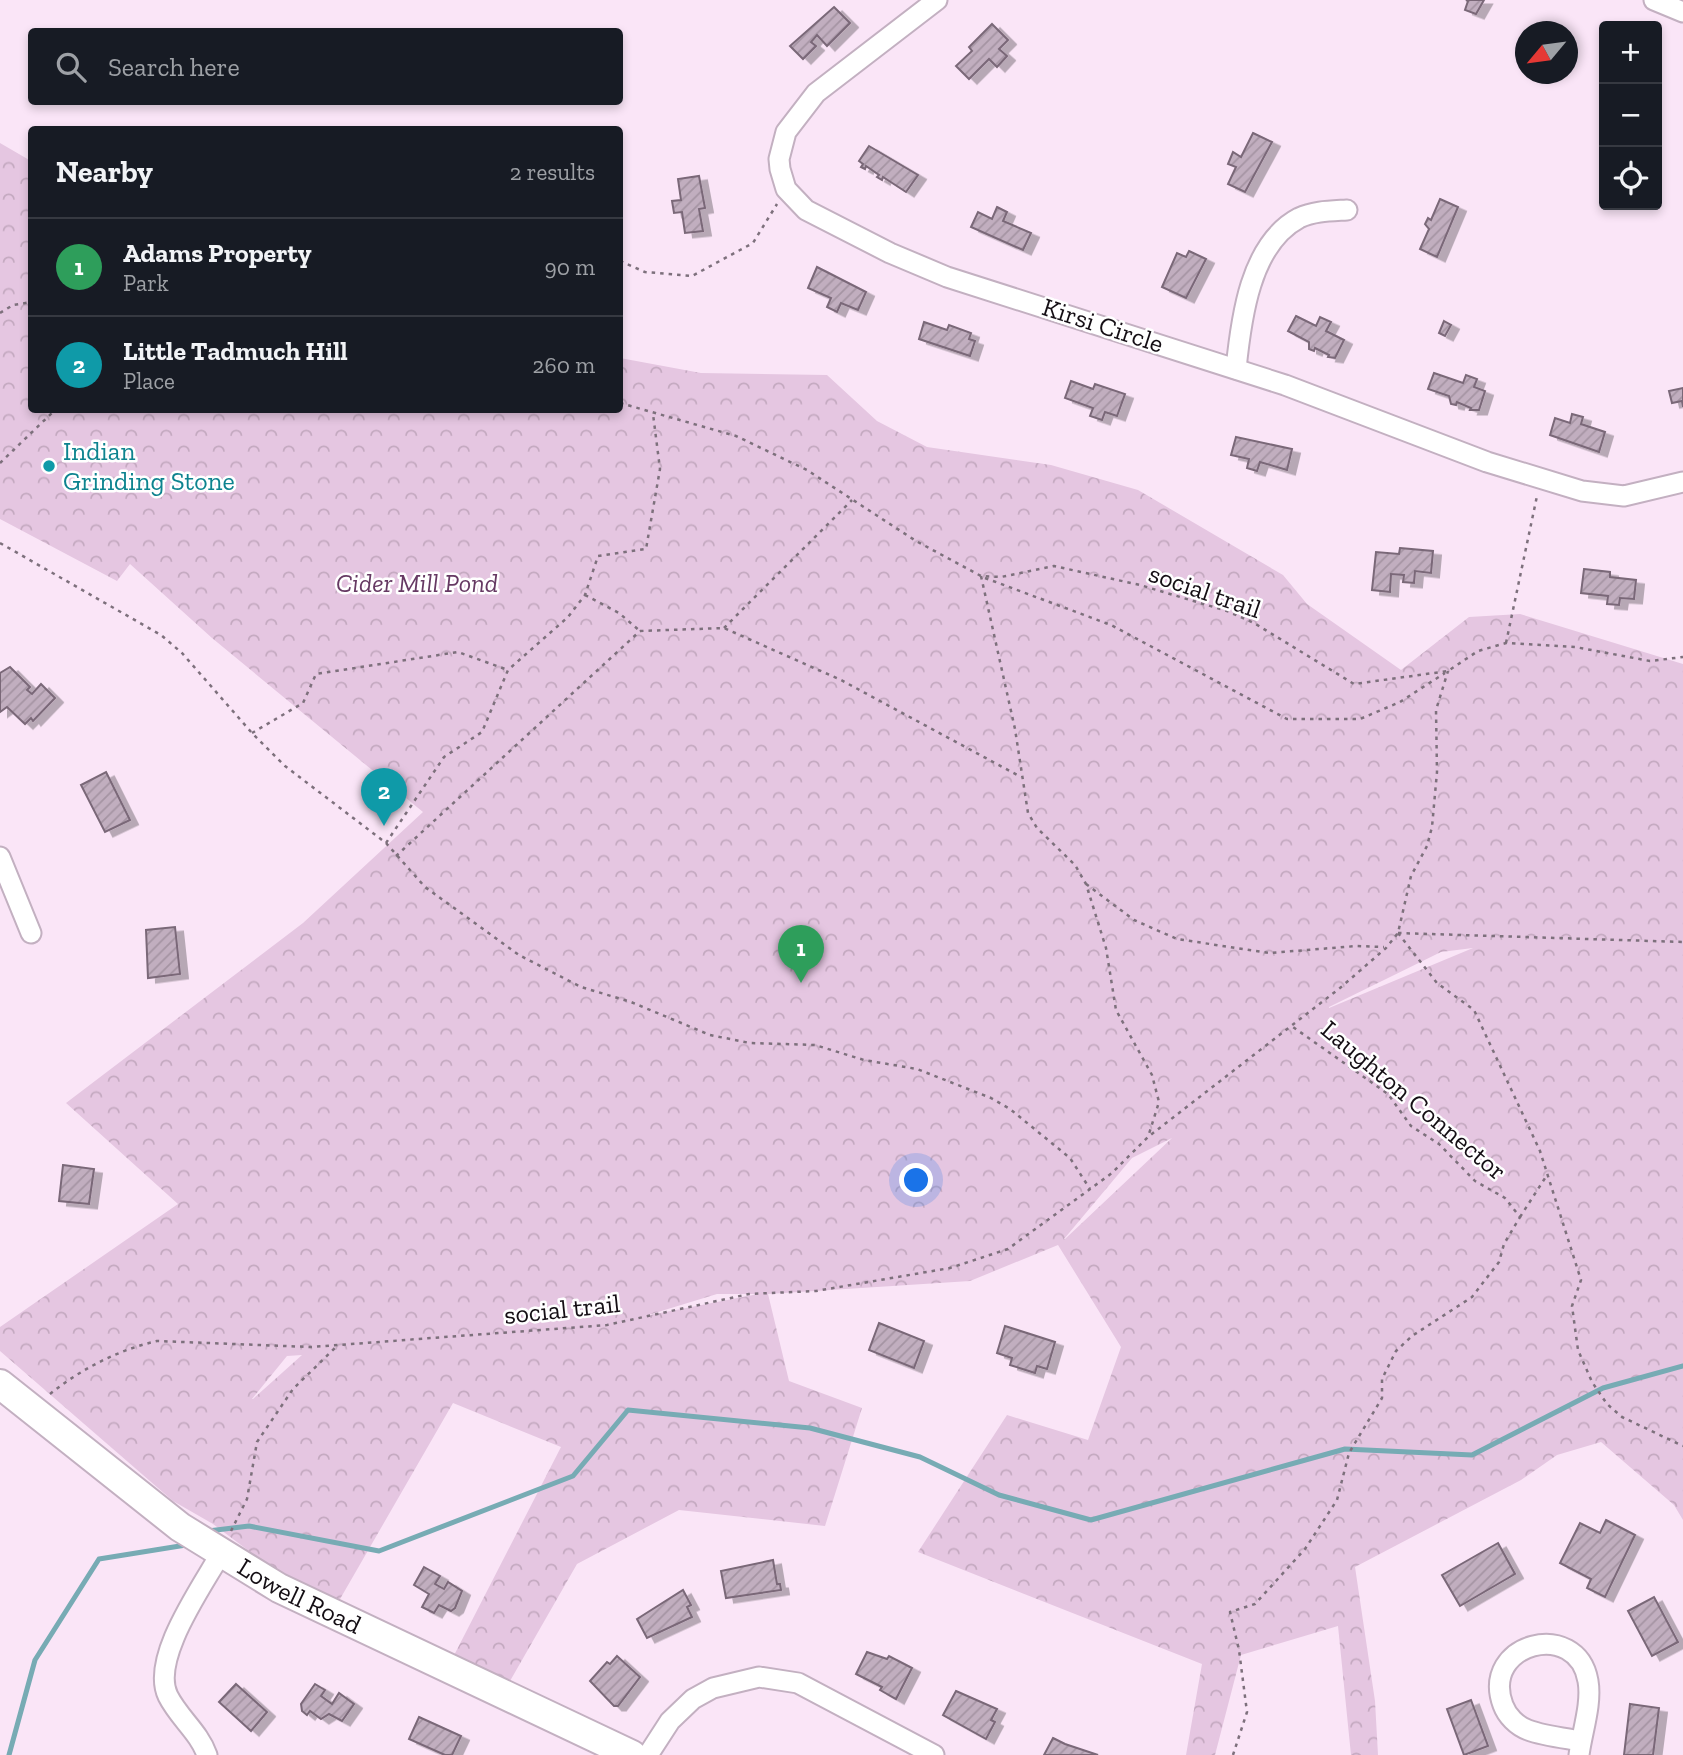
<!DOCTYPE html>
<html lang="en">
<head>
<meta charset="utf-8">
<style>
	:root { --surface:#171b24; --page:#20242c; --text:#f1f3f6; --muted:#9ea1a6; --line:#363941; --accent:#c63b21 }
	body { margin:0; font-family:"Zilla Slab",serif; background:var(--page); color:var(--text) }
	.controls { position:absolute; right:21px; top:21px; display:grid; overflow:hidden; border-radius:7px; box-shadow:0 4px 10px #0003 }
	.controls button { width:63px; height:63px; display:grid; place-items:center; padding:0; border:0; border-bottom:2px solid var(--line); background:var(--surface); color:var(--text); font:35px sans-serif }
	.compass { position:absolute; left:1515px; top:21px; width:63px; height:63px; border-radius:50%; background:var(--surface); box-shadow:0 4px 10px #0003; rotate:241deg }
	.you { position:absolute; left:917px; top:1181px; width:24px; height:24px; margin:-18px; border:5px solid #fff; border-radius:50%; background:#1a73e8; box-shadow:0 0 0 10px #1a73e833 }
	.badge { display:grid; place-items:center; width:46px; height:46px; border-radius:50%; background:var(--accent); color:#fff; font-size:23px; font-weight:700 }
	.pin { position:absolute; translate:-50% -58px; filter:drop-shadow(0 2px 4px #0008) }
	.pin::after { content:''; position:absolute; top:37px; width:24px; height:21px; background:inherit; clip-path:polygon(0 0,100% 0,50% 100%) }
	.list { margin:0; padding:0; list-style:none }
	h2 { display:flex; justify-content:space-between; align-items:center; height:91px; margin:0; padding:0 28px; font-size:30px }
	h2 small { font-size:23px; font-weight:400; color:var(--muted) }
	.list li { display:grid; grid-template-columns:46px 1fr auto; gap:21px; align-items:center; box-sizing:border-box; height:98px; padding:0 28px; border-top:2px solid var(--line) }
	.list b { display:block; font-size:26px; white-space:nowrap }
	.list p { margin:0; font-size:23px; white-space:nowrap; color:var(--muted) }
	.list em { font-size:23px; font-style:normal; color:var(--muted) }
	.icon { flex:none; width:38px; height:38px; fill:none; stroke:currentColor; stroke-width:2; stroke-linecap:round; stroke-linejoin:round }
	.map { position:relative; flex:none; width:1683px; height:1755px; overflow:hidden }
	.search { position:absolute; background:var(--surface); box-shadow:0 4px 10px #0003; left:28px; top:28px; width:595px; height:77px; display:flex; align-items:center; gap:18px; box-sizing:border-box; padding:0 24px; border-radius:7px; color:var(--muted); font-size:26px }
	.panel { position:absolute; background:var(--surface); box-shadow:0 4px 10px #0003; left:28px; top:126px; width:595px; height:287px; border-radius:7px }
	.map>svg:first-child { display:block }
</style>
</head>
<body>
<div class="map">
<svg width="1683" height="1755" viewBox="0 0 1683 1755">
	<defs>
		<pattern id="forest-crowns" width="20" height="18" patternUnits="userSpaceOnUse" patternTransform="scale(1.75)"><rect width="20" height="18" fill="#e5c6e1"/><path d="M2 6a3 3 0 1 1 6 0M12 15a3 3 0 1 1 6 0" fill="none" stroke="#c4a9c0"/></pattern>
		<pattern id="building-hatch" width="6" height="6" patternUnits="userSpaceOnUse" patternTransform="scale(1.75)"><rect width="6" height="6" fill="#c1aebf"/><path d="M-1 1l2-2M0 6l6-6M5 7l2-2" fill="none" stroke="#a594a3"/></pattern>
		<filter id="shadow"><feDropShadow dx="8" dy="4.5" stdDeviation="0" flood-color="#0004"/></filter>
	</defs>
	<rect width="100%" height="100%" fill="#fae5f7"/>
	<!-- forest -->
	<path fill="url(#forest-crowns)" fill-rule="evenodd" d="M0,143L31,161L32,410H620V358L701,373L827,375L877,421L927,447L1051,465L1138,490L1283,575L1307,604L1401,670L1469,617L1520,614L1683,664V1520L1674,1505L1601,1442L1557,1455L1521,1480L1355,1567L1375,1701L1378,1755H1351L1338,1626L1241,1655L1215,1755H1186L1202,1664L918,1552L1007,1415L1088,1440L1121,1347L1058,1245L970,1281L768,1294L789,1381L862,1408L825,1526L679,1510L577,1564L502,1695L447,1669L561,1447L453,1403L332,1613L213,1524L173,1501L0,1351V1327L178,1204L66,1103L303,923L423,812L212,638L130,564L117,581L0,519ZM1473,948L1329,1008V1007L1441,952ZM1172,1138L1065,1239H1064L1132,1158ZM717,1294H758L645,1316ZM302,1355L253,1399H252L287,1356Z"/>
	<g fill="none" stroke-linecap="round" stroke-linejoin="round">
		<!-- stream -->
		<g stroke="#77abb4" stroke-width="5">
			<polyline points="208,1531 249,1526 379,1551 573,1476 628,1410 810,1428 920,1457 999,1495 1091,1520 1345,1449 1472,1455 1603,1388 1683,1366"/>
			<polyline points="9,1755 35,1660 99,1559 186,1545"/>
		</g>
	</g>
	<!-- building -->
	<g fill="url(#building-hatch)" stroke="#7a6878" stroke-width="2" filter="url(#shadow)">
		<polygon points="1466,0 1484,0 1476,14 1465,10 1468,1"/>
		<polygon points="834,7 850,23 827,46 817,35 811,42 816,46 803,59 790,46"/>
		<polygon points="992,24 1008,40 999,49 1007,56 997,67 989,59 969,79 956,66 972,51 969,47"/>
		<polygon points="1253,133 1272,142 1245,192 1228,184 1236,167 1228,164 1233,152 1241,157"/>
		<polygon points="869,146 918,175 906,192 883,177 882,180 877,177 879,175 866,166 865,169 861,167 863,164 859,161"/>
		<polygon points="699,176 705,208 699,209 703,231 685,233 682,212 674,213 672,201 681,200 678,179"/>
		<polygon points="1440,199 1458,207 1437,257 1420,249 1429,229 1425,224 1428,218 1431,220"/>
		<polygon points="997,207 1007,212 1003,221 1031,233 1023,250 971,227 978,212 992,219"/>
		<polygon points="1189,251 1206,259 1186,298 1162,287 1177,253 1186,257"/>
		<polygon points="817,267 866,292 858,310 841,303 837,312 827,307 831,298 808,288"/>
		<polygon points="1296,316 1316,326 1320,317 1331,322 1326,331 1344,340 1335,358 1328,357 1329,355 1315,348 1314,351 1309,349 1309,342 1288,331"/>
		<polygon points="1444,321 1451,325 1445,336 1439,333"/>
		<polygon points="924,322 947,330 949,325 971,333 969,339 975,341 970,356 919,339"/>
		<polygon points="1434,373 1463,383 1466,375 1477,379 1474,387 1485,391 1479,410 1470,410 1471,408 1457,402 1456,405 1451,404 1449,396 1428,389"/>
		<polygon points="1071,381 1093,389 1095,384 1125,394 1117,416 1105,412 1102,420 1090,416 1093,408 1065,398"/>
		<polygon points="1683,388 1683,407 1682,401 1672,403 1669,391"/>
		<polygon points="1572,414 1583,417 1581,424 1605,432 1599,452 1550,435 1555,418 1570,423"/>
		<polygon points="1236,437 1292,449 1287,470 1260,462 1257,471 1247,468 1249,459 1231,455"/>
		<polygon points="1400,548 1433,551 1431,573 1415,571 1414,583 1403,582 1404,575 1391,574 1390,592 1372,590 1376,552 1399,554"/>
		<polygon points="1584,569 1610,572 1610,577 1636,580 1634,599 1620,598 1619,605 1607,604 1608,596 1581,593"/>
		<polygon points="10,667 30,687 27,690 32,694 41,684 55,698 33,721 31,718 25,724 7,707 0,712 0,673"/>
		<polygon points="106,772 130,820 105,832 81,785"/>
		<polygon points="175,927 180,974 148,978 146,930"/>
		<polygon points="63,1165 94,1169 89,1204 59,1201"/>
		<polygon points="879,1323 924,1341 914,1368 869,1350"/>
		<polygon points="1005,1326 1055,1342 1047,1369 1037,1366 1035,1373 1010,1365 1012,1358 997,1353"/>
		<polygon points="1606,1520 1635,1535 1605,1597 1587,1588 1591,1579 1560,1563 1580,1523 1600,1533"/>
		<polygon points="1498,1543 1515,1574 1460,1606 1442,1575"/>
		<polygon points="773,1560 777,1584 780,1584 781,1590 726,1598 721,1571"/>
		<polygon points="424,1567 440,1576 435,1584 444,1589 448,1582 462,1591 455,1608 451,1611 439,1605 434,1613 422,1607 429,1594 414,1585"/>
		<polygon points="683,1590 691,1605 687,1607 692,1617 647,1638 637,1619"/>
		<polygon points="1654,1597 1678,1642 1652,1656 1628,1611"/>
		<polygon points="867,1652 887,1659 889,1656 912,1668 896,1699 880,1690 882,1687 856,1674"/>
		<polygon points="617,1656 640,1677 618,1706 614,1706 590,1681 607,1662 610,1664"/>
		<polygon points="236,1684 267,1712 251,1731 219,1702"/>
		<polygon points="315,1684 325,1690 321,1696 332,1704 339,1693 354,1704 342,1721 329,1714 321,1719 310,1711 307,1715 302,1711 301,1704"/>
		<polygon points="956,1691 997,1709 991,1720 995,1722 986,1739 943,1715"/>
		<polygon points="1471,1700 1488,1746 1464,1755 1447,1709"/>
		<polygon points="1630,1704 1659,1708 1653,1755 1624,1755"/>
		<polygon points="419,1717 461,1736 452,1755 445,1755 409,1739"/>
		<polygon points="1053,1738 1065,1744 1098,1755 1044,1755"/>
	</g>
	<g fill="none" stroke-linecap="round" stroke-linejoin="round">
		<!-- street casing -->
		<g stroke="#c3b0c1" stroke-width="23">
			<g id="street">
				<polyline points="937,0 816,93 786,132 779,159 780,169 786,189 806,210 890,253 947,277 1285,385 1487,462 1582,491 1624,496 1683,482"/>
				<polyline points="1654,0 1683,12"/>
				<path d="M1236,369C1241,319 1250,244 1299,218C1314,211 1331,211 1347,210"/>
				<polyline points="0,857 31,933"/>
				<path d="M207,1755C199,1732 179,1718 168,1696C150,1659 202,1587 221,1553"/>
				<polyline points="648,1755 670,1721 693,1699 713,1688 759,1677 798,1683 934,1755"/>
				<path d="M1579,1755C1582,1732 1592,1704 1588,1681C1577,1618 1480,1643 1503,1705C1507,1716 1517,1726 1528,1730C1544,1736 1564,1738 1581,1741"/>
			</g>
		</g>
		<!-- secondary casing -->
		<g stroke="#c3b0c1" stroke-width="32">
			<g id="secondary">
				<path id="s1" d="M0,1384L180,1527L279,1588L632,1755"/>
			</g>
		</g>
		<!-- path -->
		<g stroke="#7d707c" stroke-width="2.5" stroke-dasharray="3.5 5" stroke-linecap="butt">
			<polyline points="620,261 645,272 692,276 753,243 777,204"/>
			<polyline points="0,313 13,305 32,302"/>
			<polyline points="620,403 736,436 807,470 916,541 981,576 1001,577 1054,566 1140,585 1227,611 1254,623 1354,684 1448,671 1478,651 1506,643 1575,647 1650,661 1683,657"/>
			<polyline points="0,463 55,410"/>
			<polyline points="0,543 161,635 182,653 252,733 285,766 386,843 425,887 519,955 581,987 631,1002 710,1035 750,1043 815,1045 864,1060 917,1069 991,1098 1010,1109 1070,1158 1090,1189"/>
			<polyline points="981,576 1015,729 1028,813 1037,828 1075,865 1086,884 1106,948 1116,1010 1152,1075 1159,1102 1148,1137"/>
			<polyline points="985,578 1111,625 1287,719 1360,719 1400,702 1445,673"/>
			<polyline points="585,595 619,613 640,631"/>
			<polyline points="724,628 852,500"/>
			<polyline points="640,631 724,628 841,680 1021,777"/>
			<polyline points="1506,643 1537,496"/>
			<polyline points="252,733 303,703 316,674 458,652 508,670"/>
			<polyline points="386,843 444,757 482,732 508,670 568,617 585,595 598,556 646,549 660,469 653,414"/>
			<polyline points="396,856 640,631"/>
			<polyline points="1086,884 1134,920 1177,939 1269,953 1357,946 1384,947"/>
			<polyline points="1398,933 1437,983 1474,1010 1540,1151 1581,1280 1572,1306 1578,1350 1592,1382 1607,1404 1622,1417 1683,1446"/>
			<polyline points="1398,933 1683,942"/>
			<polyline points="1520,1217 1547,1175"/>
			<path d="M50,1394C81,1369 118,1350 157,1341L311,1347L607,1325L749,1294L816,1291L950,1268L1008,1249L1112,1173L1148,1137L1340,988L1386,948L1398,933L1411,876L1427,846L1432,827L1437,772L1436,710L1448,671"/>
			<polyline points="231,1531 247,1499 257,1442 293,1389 338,1345"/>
			<polyline points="1233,1755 1247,1712 1239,1650 1230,1612 1255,1604 1305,1549 1337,1500 1349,1453 1382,1398 1382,1379 1396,1351 1412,1336 1472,1297 1499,1262 1504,1244 1520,1217 1505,1198 1475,1181 1439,1144 1411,1126 1388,1094 1293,1027"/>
		</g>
		<!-- street -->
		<use href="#street" stroke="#fff" stroke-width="19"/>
		<!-- secondary -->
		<use href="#secondary" stroke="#fff" stroke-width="28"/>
	</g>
	<!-- markers -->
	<circle fill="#0f9aa8" stroke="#fff" stroke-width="2.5" cx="49" cy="466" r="7"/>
	<g text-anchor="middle" stroke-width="5" stroke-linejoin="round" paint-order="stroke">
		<!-- street labels -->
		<g font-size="26" fill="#140e14" stroke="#fff">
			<text transform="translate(1103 325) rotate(18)" y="9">Kirsi Circle</text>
			<text transform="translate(1205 591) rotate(19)" y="9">social trail</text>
			<text transform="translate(1414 1100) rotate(40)" y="9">Laughton Connector</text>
			<text transform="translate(562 1309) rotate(-6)" y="9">social trail</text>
			<text dy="9" stroke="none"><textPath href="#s1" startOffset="368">Lowell Road</textPath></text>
		</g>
		<!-- culture labels -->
		<g font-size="26" fill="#0d838f" stroke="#fff" text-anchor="start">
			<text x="63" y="460">Indian<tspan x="63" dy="30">Grinding Stone</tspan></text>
		</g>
		<!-- park labels -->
		<g font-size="26" font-style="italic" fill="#663963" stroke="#fff">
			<text x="417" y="592">Cider Mill Pond</text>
		</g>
	</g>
</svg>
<div class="controls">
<button>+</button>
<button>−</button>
<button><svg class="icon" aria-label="locate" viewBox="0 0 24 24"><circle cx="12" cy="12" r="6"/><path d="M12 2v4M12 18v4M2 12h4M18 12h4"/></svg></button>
</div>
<svg class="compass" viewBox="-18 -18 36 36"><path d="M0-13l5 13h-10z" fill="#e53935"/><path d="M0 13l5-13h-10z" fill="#9ea1a6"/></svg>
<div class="you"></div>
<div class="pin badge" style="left:801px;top:983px;background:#2e9e5b">1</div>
<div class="pin badge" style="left:384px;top:826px;background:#0f9aa8">2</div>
<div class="search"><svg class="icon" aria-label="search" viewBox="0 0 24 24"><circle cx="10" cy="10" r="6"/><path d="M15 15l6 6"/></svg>Search here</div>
<section class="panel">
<h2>Nearby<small>2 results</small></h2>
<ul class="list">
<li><span class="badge" style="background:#2e9e5b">1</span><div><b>Adams Property</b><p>Park</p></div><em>90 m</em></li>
<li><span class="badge" style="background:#0f9aa8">2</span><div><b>Little Tadmuch Hill</b><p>Place</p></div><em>260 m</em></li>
</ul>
</section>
</div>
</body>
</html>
